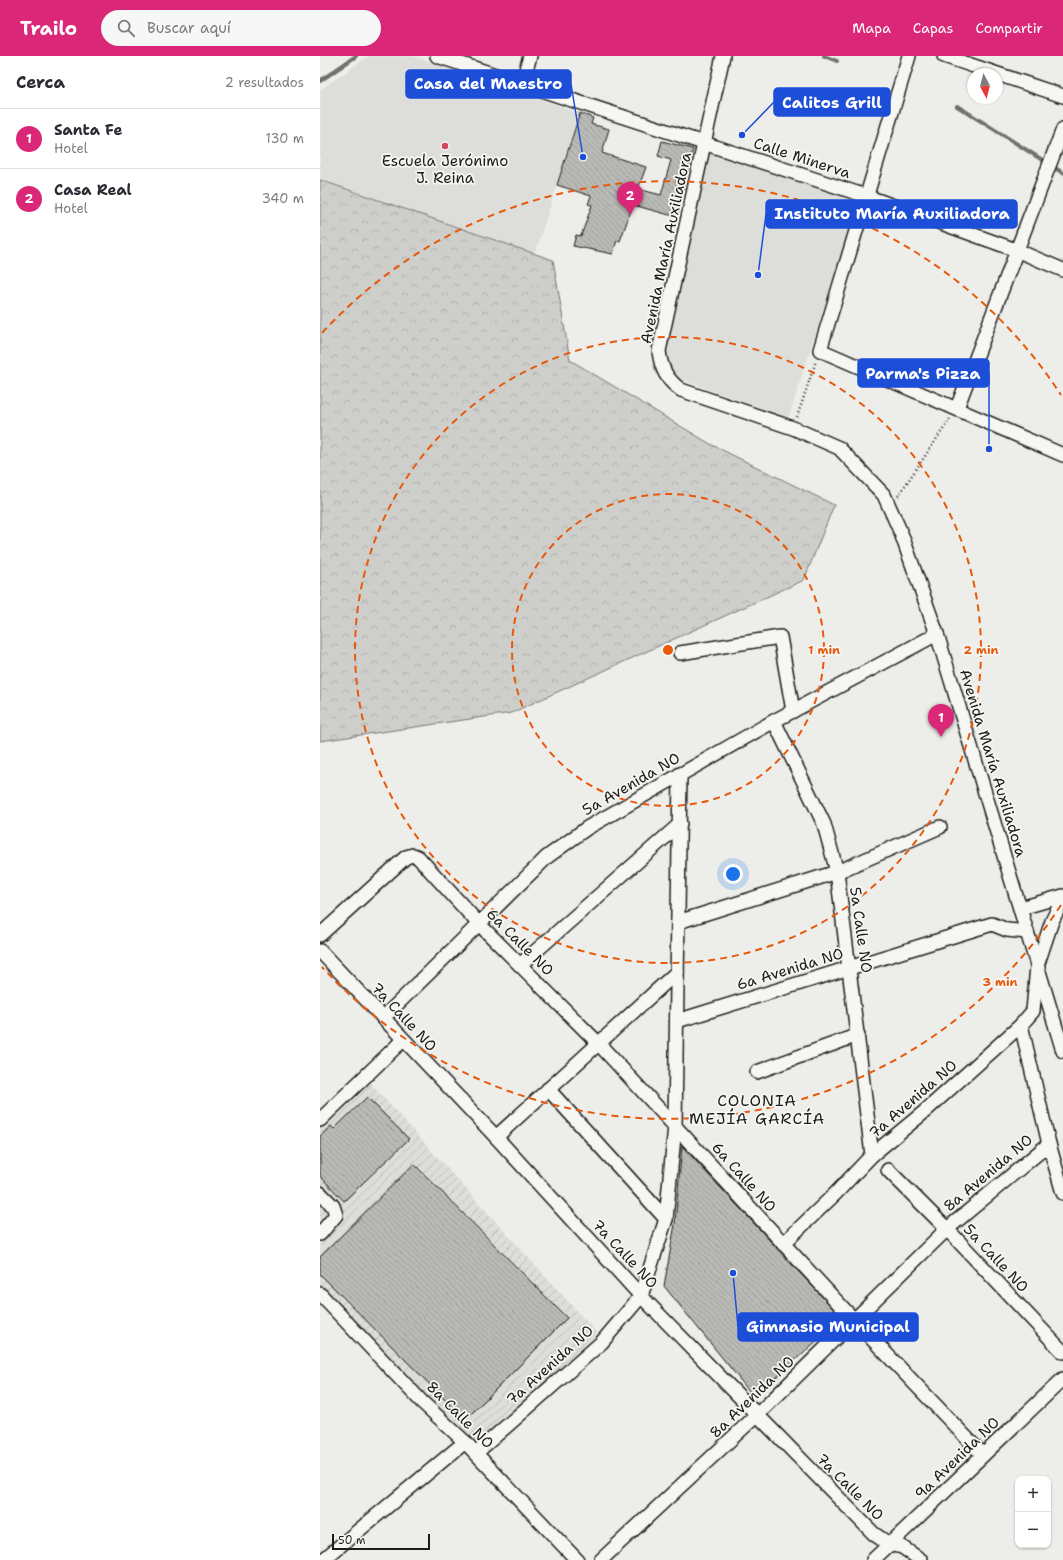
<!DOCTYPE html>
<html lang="es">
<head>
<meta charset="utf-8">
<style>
	:root { --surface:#fff; --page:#f7f7f7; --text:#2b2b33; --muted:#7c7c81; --line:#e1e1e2; --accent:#db2777 }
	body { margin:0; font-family:"Shantell Sans",sans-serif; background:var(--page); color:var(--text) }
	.controls { position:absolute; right:12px; bottom:12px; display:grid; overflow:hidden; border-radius:8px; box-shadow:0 1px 3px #0004 }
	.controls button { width:36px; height:36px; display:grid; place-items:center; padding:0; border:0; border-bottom:1px solid var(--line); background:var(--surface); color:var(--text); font:20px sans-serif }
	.compass { position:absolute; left:647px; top:12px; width:36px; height:36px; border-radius:50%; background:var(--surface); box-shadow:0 1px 3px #0004; rotate:173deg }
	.scale { position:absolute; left:12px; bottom:10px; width:98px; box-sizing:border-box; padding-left:4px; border:2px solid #1c1c1c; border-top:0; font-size:11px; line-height:14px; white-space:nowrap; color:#1c1c1c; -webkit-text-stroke:3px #f6f6f2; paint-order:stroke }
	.you { position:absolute; left:413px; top:818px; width:14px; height:14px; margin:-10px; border:3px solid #fff; border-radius:50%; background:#1a73e8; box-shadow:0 0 0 6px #1a73e833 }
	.badge { display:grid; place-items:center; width:26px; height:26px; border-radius:50%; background:var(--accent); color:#fff; font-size:13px; font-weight:700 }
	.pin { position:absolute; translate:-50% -33px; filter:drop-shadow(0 1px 2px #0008) }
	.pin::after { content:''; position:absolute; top:21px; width:14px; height:12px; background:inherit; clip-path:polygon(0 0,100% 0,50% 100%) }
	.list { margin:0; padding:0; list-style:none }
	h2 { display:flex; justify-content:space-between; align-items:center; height:52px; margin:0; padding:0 16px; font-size:17px }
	h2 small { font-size:13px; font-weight:400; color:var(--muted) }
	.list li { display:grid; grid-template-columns:26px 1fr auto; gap:12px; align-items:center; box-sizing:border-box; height:60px; padding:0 16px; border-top:1px solid var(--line) }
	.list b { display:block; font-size:15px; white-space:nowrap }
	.list p { margin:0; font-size:13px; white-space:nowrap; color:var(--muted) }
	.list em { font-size:13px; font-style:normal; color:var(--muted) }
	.icon { flex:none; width:22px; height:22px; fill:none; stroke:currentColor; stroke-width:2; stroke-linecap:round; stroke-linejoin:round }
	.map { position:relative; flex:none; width:743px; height:1504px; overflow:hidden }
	header { display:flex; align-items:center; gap:24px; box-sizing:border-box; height:56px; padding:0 20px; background:var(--accent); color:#fff }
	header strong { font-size:19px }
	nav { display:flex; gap:22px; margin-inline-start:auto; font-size:14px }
	.search { width:280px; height:36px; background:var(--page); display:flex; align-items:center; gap:10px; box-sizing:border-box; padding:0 14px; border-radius:22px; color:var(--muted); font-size:15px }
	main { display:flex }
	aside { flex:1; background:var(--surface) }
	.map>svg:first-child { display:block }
</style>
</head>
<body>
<header>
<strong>Trailo</strong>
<div class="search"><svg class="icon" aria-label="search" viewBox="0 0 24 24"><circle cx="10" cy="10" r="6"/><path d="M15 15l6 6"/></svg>Buscar aquí</div>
<nav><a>Mapa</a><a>Capas</a><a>Compartir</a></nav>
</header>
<main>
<aside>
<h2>Cerca<small>2 resultados</small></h2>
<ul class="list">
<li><span class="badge">1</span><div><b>Santa Fe</b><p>Hotel</p></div><em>130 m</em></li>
<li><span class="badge">2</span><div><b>Casa Real</b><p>Hotel</p></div><em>340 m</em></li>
</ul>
</aside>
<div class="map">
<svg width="743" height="1504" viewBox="0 0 743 1504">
	<defs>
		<pattern id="industrial-furrows" width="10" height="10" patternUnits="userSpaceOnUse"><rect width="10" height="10" fill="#ddddda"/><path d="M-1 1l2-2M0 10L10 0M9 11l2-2" fill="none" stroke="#bdbdba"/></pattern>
		<pattern id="forest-crowns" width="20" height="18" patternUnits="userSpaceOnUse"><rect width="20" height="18" fill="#cececb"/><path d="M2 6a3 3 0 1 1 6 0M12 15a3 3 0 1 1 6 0" fill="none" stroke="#b0b0ae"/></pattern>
		<pattern id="building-back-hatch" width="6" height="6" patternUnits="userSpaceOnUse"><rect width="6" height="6" fill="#b9b9b6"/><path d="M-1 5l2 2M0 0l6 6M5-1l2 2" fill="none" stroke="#9e9e9c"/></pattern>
	</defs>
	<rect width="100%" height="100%" fill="#edede9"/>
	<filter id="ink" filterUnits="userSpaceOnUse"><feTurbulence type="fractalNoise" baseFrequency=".025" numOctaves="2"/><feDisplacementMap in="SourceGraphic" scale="8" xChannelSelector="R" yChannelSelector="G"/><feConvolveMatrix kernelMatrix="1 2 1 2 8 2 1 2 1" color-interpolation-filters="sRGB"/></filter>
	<g filter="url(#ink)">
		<!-- built -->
		<g fill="#ddddda">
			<polygon points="49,0 93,0 260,57 215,197 0,124 0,34"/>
			<polygon points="388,97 538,145 468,363 358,322 350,313 347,301 347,292"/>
		</g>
		<!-- industrial -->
		<polygon fill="url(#industrial-furrows)" points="43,1019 282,1283 157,1394 0,1235 0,1062"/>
		<!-- forest -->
		<polygon fill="url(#forest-crowns)" stroke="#757574" points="0,124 233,204 250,304 392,389 514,449 484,524 191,657 0,685"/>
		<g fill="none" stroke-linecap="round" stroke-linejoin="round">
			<!-- stream -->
			<g stroke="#6f6f6d" stroke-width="4">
				<polyline points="504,0 517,5"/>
				<polyline points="0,25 36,0"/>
				<polyline points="637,50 743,117"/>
			</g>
		</g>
		<!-- building -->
		<g fill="url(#building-back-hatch)" stroke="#1c1c1c">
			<polygon points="260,57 273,62 271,68 289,73 282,97 326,111 318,133 341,139 351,104 338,100 342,85 373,93 357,161 313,149 300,185 297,184 293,198 253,190 256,179 261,180 272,149 268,148 271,140 237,129"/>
			<polygon points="47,1041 89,1083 24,1145 0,1120 0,1080 11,1070 14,1073"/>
			<polygon points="362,1090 522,1262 434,1341 344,1230 355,1168"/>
			<polygon points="94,1108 247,1262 145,1364 0,1218 0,1201"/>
		</g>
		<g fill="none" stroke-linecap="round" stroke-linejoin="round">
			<!-- minor casing -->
			<g stroke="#1c1c1c" stroke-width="16">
				<g id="minor">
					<polyline points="117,0 546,140 696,194 743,214"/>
					<path d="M403,0L339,295C341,313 347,324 361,334L473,372L519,392L564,439L581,477L617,578L743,995"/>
					<polyline points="589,0 500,294 743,399"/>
					<polyline points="624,0 743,40"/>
					<polyline points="202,28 210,0"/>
					<polyline points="637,352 743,73"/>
					<polyline points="360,597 460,581 473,655"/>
					<polyline points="454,665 504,768 517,816 552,1099"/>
					<polyline points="701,852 743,840"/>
					<polyline points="358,866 517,816 620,771"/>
					<polyline points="0,879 86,801 93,799 98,801 159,868 278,987 534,1264 663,1399"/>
					<polyline points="0,895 176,1081 321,1240 554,1478 569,1488 582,1491 601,1504"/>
					<polyline points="200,909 360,768"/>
					<polyline points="63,962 227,801 267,772 454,665 617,578"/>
					<polyline points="357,965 672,868 687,874 707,876"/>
					<polyline points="701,969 729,1088 743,1137"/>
					<polyline points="437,1016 538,979"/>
					<polyline points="228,1033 346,1163"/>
					<polyline points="0,1064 83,984"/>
					<polyline points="176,1081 357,916"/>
					<polyline points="568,1114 627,1173 743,1296"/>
					<polyline points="0,1137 13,1150 16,1159 0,1178"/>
					<polyline points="463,1188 516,1137 552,1099 603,1057 701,969 713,955 717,910 732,865 743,843"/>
					<polyline points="0,1238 102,1346 145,1386 257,1504"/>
					<polyline points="156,1397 282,1286 321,1240 346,1163 355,1070 360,718"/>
					<polyline points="3,1504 145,1386"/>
					<polyline points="281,1504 437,1359 627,1173 729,1088"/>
					<polyline points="553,1504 743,1323"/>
				</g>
			</g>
			<!-- path -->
			<g stroke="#1c1c1c" stroke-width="2.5" stroke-dasharray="1 3" stroke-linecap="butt">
				<polyline points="477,361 496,305"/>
				<polyline points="578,440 630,363"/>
			</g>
			<!-- minor -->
			<use href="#minor" stroke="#f6f6f2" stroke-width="13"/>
		</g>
	</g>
	<!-- distance rings -->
	<g fill="none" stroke="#e8590c" stroke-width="2" stroke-dasharray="7 5">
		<circle cx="348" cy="594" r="156"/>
		<circle cx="348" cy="594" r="313"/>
		<path d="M741 849A469 469 0 0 1 2 911M2 277A469 469 0 0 1 741 339"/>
	</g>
	<!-- markers -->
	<circle fill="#d1495b" stroke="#f6f6f2" stroke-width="1.5" cx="125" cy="90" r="4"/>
	<g text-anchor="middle" stroke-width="3.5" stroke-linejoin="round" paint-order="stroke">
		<!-- street labels -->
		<g font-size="15" fill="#1c1c1c" stroke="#f6f6f2">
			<text transform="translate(482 102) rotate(18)" y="5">Calle Minerva</text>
			<text transform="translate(346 192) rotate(-78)" y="5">Avenida María Auxiliadora</text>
			<text transform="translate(673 707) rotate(73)" y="5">Avenida María Auxiliadora</text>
			<text transform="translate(311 728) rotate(-30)" y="5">5a Avenida NO</text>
			<text transform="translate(541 874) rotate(82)" y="5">5a Calle NO</text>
			<text transform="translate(200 886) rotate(45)" y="5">6a Calle NO</text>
			<text transform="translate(470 913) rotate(-17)" y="5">6a Avenida NO</text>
			<text transform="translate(84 961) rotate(47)" y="5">7a Calle NO</text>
			<text transform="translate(593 1043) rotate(-41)" y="5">7a Avenida NO</text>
			<text transform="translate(668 1117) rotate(-40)" y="5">8a Avenida NO</text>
			<text transform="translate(424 1121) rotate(48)" y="5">6a Calle NO</text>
			<text transform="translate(305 1198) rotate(47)" y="5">7a Calle NO</text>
			<text transform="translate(676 1202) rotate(47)" y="5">5a Calle NO</text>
			<text transform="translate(230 1309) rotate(-42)" y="5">7a Avenida NO</text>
			<text transform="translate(432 1341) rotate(-44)" y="5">8a Avenida NO</text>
			<text transform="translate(140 1359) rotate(45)" y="5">8a Calle NO</text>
			<text transform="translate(637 1402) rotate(-44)" y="5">9a Avenida NO</text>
			<text transform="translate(530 1431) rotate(45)" y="5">7a Calle NO</text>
		</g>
		<!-- poi labels -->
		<g font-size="15" fill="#1c1c1c" stroke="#f6f6f2">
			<text x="125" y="110">Escuela Jerónimo<tspan x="125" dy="17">J. Reina</tspan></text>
		</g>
		<!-- neighbourhood labels -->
		<g font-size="16" letter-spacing="1" fill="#1c1c1c" stroke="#f6f6f2">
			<text x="437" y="1050">COLONIA<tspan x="437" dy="18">MEJÍA GARCÍA</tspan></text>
		</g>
	</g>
	<circle cx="348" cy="594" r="6" fill="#e8590c" stroke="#f6f6f2" stroke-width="2"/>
	<g font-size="12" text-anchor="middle" font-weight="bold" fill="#e8590c" stroke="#f6f6f2" stroke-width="3.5" stroke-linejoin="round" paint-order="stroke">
		<text x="504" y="598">1 min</text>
		<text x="661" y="598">2 min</text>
		<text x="680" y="930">3 min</text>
	</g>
	<!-- callouts -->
	<path fill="none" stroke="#1d4ed8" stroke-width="1.5" d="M263 101L251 28M422 79L454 46M438 219L446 158M669 393L669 317M413 1217L418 1271"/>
	<g fill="#1d4ed8" stroke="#f6f6f2" stroke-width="1.5">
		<circle cx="263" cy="101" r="4"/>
		<circle cx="422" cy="79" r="4"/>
		<circle cx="438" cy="219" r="4"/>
		<circle cx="669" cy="393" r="4"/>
		<circle cx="413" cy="1217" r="4"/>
	</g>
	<g fill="#1d4ed8" stroke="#1d4ed8" stroke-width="1.5">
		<rect x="86" y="14" width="165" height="28" rx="4"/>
		<rect x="454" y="32" width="116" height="28" rx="4"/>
		<rect x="446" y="144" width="251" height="28" rx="4"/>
		<rect x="538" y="303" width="131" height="28" rx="4"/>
		<rect x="418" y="1257" width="180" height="28" rx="4"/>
	</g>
	<g font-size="16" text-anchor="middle" font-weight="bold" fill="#fff">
		<text x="168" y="33">Casa del Maestro</text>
		<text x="512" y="52">Calitos Grill</text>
		<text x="572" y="163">Instituto María Auxiliadora</text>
		<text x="603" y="323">Parma's Pizza</text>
		<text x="508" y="1276">Gimnasio Municipal</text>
	</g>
</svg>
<div class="controls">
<button>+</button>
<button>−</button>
</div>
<svg class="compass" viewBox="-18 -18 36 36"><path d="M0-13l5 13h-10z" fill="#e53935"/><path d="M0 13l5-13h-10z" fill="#7c7c81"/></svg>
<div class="scale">50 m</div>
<div class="you"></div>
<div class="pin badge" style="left:621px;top:681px">1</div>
<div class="pin badge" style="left:310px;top:159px">2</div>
</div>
</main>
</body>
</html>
